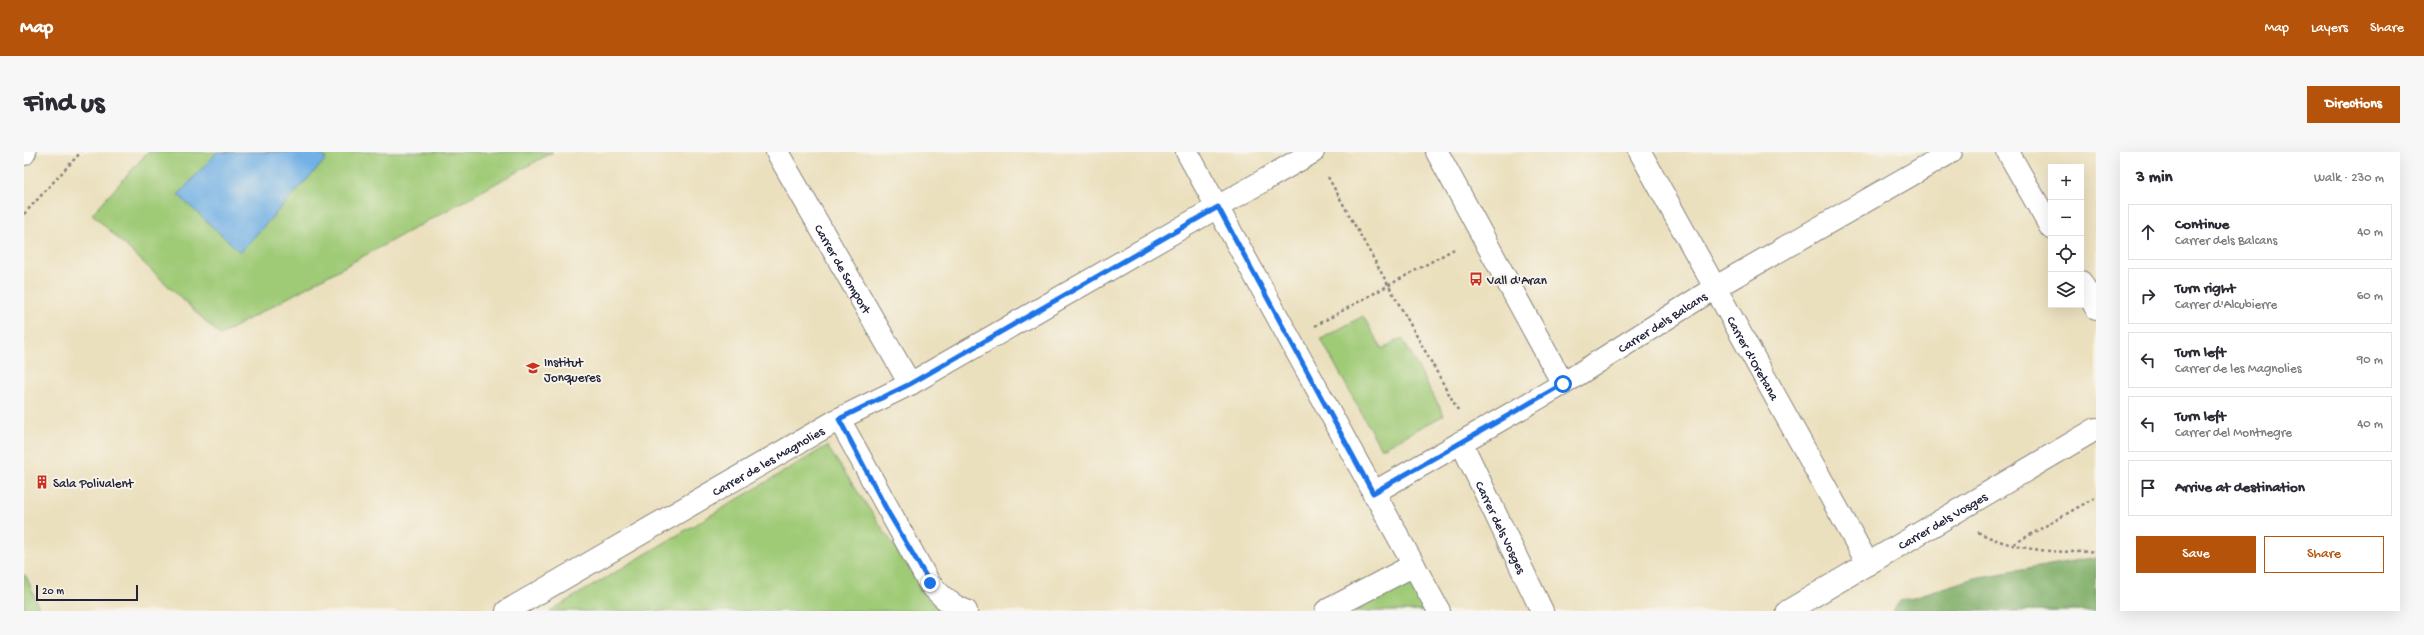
<!DOCTYPE html>
<html lang="en">
<head>
<meta charset="utf-8">
<style>
	:root { --surface:#fff; --page:#f7f7f7; --text:#2b2b33; --muted:#7c7c81; --line:#e1e1e2; --accent:#b45309 }
	body { margin:0; font-family:"Gochi Hand",sans-serif; background:var(--page); color:var(--text) }
	.controls { position:absolute; right:12px; top:12px; display:grid; overflow:hidden; border-radius:0px; box-shadow:0 4px 16px #0002 }
	.controls button { width:36px; height:36px; display:grid; place-items:center; padding:0; border:0; border-bottom:1px solid var(--line); background:var(--surface); color:var(--text); font:20px sans-serif }
	.scale { position:absolute; left:12px; bottom:10px; width:102px; box-sizing:border-box; padding-left:4px; border:2px solid #22223b; border-top:0; font-size:11px; line-height:14px; white-space:nowrap; color:#22223b; -webkit-text-stroke:3px #f7f3e8; paint-order:stroke }
	.stop { position:absolute; width:12px; height:12px; margin:-9px; border:3px solid #1a73e8; border-radius:50%; background:#fff }
	.stop.end { background:#1a73e8; border-color:#fff; box-shadow:0 1px 4px #0008 }
	.list { margin:0; padding:0; list-style:none }
	h2 { display:flex; justify-content:space-between; align-items:center; height:52px; margin:0; padding:0 16px; font-size:17px }
	h2 small { font-size:13px; font-weight:400; color:var(--muted) }
	.list li { display:grid; grid-template-columns:26px 1fr auto; gap:12px; align-items:center; box-sizing:border-box; height:56px; margin:0 8px 8px; padding:0 8px; border:1px solid var(--line); border-radius:0px }
	.list b { display:block; font-size:15px; white-space:nowrap }
	.list p { margin:0; font-size:13px; white-space:nowrap; color:var(--muted) }
	.list em { font-size:13px; font-style:normal; color:var(--muted) }
	.actions { display:flex; gap:8px; padding:12px 16px }
	.actions a { flex:1; padding:9px 0; border:1px solid var(--accent); border-radius:0px; text-align:center; font-size:14px; color:var(--accent) }
	.actions .main { background:var(--accent); color:#fff }
	.icon { flex:none; width:22px; height:22px; fill:none; stroke:currentColor; stroke-width:2; stroke-linecap:round; stroke-linejoin:round }
	.map { position:relative; flex:none; width:2072px; height:459px; overflow:hidden; border-radius:0px }
	header { display:flex; align-items:center; gap:24px; box-sizing:border-box; height:56px; padding:0 20px; background:var(--accent); color:#fff }
	header strong { font-size:19px }
	nav { display:flex; gap:22px; margin-inline-start:auto; font-size:14px }
	.intro { display:flex; align-items:center; justify-content:space-between; box-sizing:border-box; height:96px; padding:0 24px }
	h1 { margin:0; font-size:28px }
	.button { padding:10px 18px; border-radius:0px; background:var(--accent); color:#fff; font-size:14px; font-weight:700 }
	main { display:flex; gap:24px; padding:0 24px }
	aside { flex:1; background:var(--surface); border-radius:0px; box-shadow:0 4px 16px #0002 }
	.map>svg:first-child { display:block }
</style>
</head>
<body>
<header>
<strong>Map</strong>
<nav><a>Map</a><a>Layers</a><a>Share</a></nav>
</header>
<div class="intro"><h1>Find us</h1><a class="button">Directions</a></div>
<main>
<div class="map">
<svg width="2072" height="459" viewBox="0 0 2072 459">
	<rect width="100%" height="100%" fill="#f7f3e8"/>
	<filter id="ink" filterUnits="userSpaceOnUse"><feTurbulence type="fractalNoise" baseFrequency=".025" numOctaves="2"/><feDisplacementMap in="SourceGraphic" scale="8" xChannelSelector="R" yChannelSelector="G"/><feConvolveMatrix kernelMatrix="1 2 1 2 8 2 1 2 1" color-interpolation-filters="sRGB"/></filter>
	<filter id="wash" filterUnits="userSpaceOnUse"><feTurbulence type="fractalNoise" baseFrequency=".012" numOctaves="4" result="noise"/><feDisplacementMap in="SourceGraphic" scale="16" xChannelSelector="R" yChannelSelector="G"/><feGaussianBlur stdDeviation="0.9" result="paint"/><feColorMatrix in="noise" values="0 0 0 0 0 0 0 0 0 0 0 0 0 0 0 0 0 1.4 0 .05"/><feComposite in="paint" operator="in"/></filter>
	<g filter="url(#wash)">
		<rect width="100%" height="100%" fill="#ebe0be"/>
		<!-- green -->
		<g fill="#9fca76" stroke="#607658">
			<polygon points="124,0 529,0 196,183 68,62"/>
			<polygon points="1339,164 1358,197 1378,186 1420,263 1357,297 1297,187"/>
			<polygon points="803,294 899,437 895,439 899,438 923,459 526,459"/>
			<polygon points="0,422 3,426 16,459 0,459"/>
			<polygon points="1387,429 1405,459 1326,459"/>
		</g>
		<!-- forest -->
		<polygon fill="#7fae67" stroke="#506851" points="2072,405 2072,459 1869,459 1876,449 1951,426"/>
		<!-- water -->
		<polygon fill="#72b1e5" stroke="#4a6a90" points="193,0 294,0 302,7 216,100 154,43"/>
	</g>
	<g filter="url(#ink)">
		<g fill="none" stroke-linecap="round" stroke-linejoin="round">
			<!-- street casing -->
			<g stroke="#86817c" stroke-width="24">
				<g id="street">
					<path id="s1" d="M753,0L886,232"/>
					<polyline points="1163,0 1415,459"/>
					<polyline points="1413,0 1539,232"/>
					<path id="s2" d="M1616,0L1844,412"/>
					<polyline points="1984,0 2027,76"/>
					<polyline points="2057,130 2072,156"/>
					<path d="M815,267L905,431C916,443 926,453 942,459"/>
					<path id="s3" d="M1437,290L1518,459"/>
					<path id="s4" d="M1349,341L1539,232L1692,135L1927,0"/>
					<path id="s5" d="M483,459L815,267L886,232L1289,0"/>
					<polyline points="1302,459 1390,413"/>
					<path id="s6" d="M1764,459L2072,277"/>
				</g>
			</g>
			<!-- secondary casing -->
			<g stroke="#86817c" stroke-width="24">
				<polyline id="secondary" points="0,2 1,0"/>
			</g>
			<!-- path -->
			<g stroke="#86817c" stroke-width="2.5" stroke-dasharray="3 3" stroke-linecap="butt">
				<polyline points="1304,25 1434,258"/>
				<polyline points="0,62 57,0"/>
				<polyline points="1291,174 1432,96"/>
				<path d="M1954,380C1988,398 2034,402 2072,399"/>
				<polyline points="1990,392 2072,345"/>
			</g>
			<!-- street -->
			<use href="#street" stroke="#fff" stroke-width="22"/>
			<!-- secondary -->
			<use href="#secondary" stroke="#fff" stroke-width="22"/>
		</g>
	</g>
	<g fill="none" stroke-linecap="round" stroke-linejoin="round" filter="url(#ink)">
		<!-- route -->
		<polyline stroke="#1a73e8" stroke-width="5" points="906,431 864,360 815,267 886,232 1194,55 1349,341 1539,232"/>
	</g>
	<!-- icons -->
	<defs>
		<g id="bus-bare" transform="scale(1.08)"><path d="M-5-6H5V4H4V6H2V4H-2V6H-4V4H-5ZM-3.5-4V0h7V-4ZM-3.5 1.2v1.5H-2V1.2ZM2 1.2v1.5H3.5V1.2Z" fill="#c8321e" stroke="#f7f3e8" stroke-width="2.5" paint-order="stroke"/></g>
		<g id="school-bare" transform="scale(1.08)"><path d="M0-5L7-2L0 1L-7-2ZM-4 1L0 2.5L4 1V4Q0 6-4 4Z" fill="#c8321e" stroke="#f7f3e8" stroke-width="2.5" paint-order="stroke"/></g>
		<g id="building-bare" transform="scale(1.08)"><path d="M-4-6H4V6H1V3H-1V6H-4ZM-2.5-4.3h1.7v1.8h-1.7ZM.8-4.3h1.7v1.8H.8ZM-2.5-1h1.7V.8h-1.7ZM.8-1h1.7V.8H.8Z" fill="#c8321e" stroke="#f7f3e8" stroke-width="2.5" paint-order="stroke"/></g>
	</defs>
	<g fill-rule="evenodd">
		<use href="#bus-bare" x="1452" y="127"/>
		<use href="#school-bare" x="509" y="216"/>
		<use href="#building-bare" x="18" y="330"/>
	</g>
	<g text-anchor="middle" stroke-width="4" stroke-linejoin="round" paint-order="stroke">
		<!-- street labels -->
		<g font-size="13" fill="#22223b" stroke="#f7f3e8">
			<text dy="5" stroke="none"><textPath href="#s1" startOffset="134">Carrer de Somport</textPath></text>
			<text dy="5" stroke="none"><textPath href="#s4" startOffset="336">Carrer dels Balcans</textPath></text>
			<text dy="5" stroke="none"><textPath href="#s2" startOffset="235">Carrer d'Oretana</textPath></text>
			<text dy="5" stroke="none"><textPath href="#s5" startOffset="301">Carrer de les Magnolies</textPath></text>
			<text dy="5" stroke="none"><textPath href="#s6" startOffset="179">Carrer dels Vosges</textPath></text>
			<text dy="5" stroke="none"><textPath href="#s3" startOffset="94">Carrer dels Vosges</textPath></text>
		</g>
		<!-- poi labels -->
		<g font-size="13" fill="#22223b" stroke="#f7f3e8" text-anchor="start">
			<text x="1463" y="132">Vall d'Aran</text>
			<text x="520" y="214">Institut<tspan x="520" dy="15">Jonqueres</tspan></text>
			<text x="29" y="335">Sala Polivalent</text>
		</g>
	</g>
</svg>
<div class="controls">
<button>+</button>
<button>−</button>
<button><svg class="icon" aria-label="locate" viewBox="0 0 24 24"><circle cx="12" cy="12" r="6"/><path d="M12 2v4M12 18v4M2 12h4M18 12h4"/></svg></button>
<button><svg class="icon" aria-label="layers" viewBox="0 0 24 24"><path d="M12 4l9 5-9 5-9-5zM3 14l9 5 9-5"/></svg></button>
</div>
<div class="scale">20 m</div>
<div class="stop" style="left:1539px;top:232px"></div>
<div class="stop end" style="left:906px;top:431px"></div>
</div>
<aside>
<h2>3 min<small>Walk · 230 m</small></h2>
<ul class="list">
<li><svg class="icon" aria-label="ahead" viewBox="0 0 24 24"><path d="M12 20V5M6 11l6-6 6 6"/></svg><div><b>Continue</b><p>Carrer dels Balcans</p></div><em>40 m</em></li>
<li><svg class="icon" aria-label="right" viewBox="0 0 24 24"><path d="M7 20v-9h11M14 6l5 5-5 5"/></svg><div><b>Turn right</b><p>Carrer d'Alcubierre</p></div><em>60 m</em></li>
<li><svg class="icon" aria-label="left" viewBox="0 0 24 24"><path d="M17 20v-9H6M10 6l-5 5 5 5"/></svg><div><b>Turn left</b><p>Carrer de les Magnolies</p></div><em>90 m</em></li>
<li><svg class="icon" aria-label="left" viewBox="0 0 24 24"><path d="M17 20v-9H6M10 6l-5 5 5 5"/></svg><div><b>Turn left</b><p>Carrer del Montnegre</p></div><em>40 m</em></li>
<li><svg class="icon" aria-label="arrive" viewBox="0 0 24 24"><path d="M6 21V4h12l-3 4 3 4H6"/></svg><div><b>Arrive at destination</b></div></li>
</ul>
<div class="actions"><a class="main">Save</a><a>Share</a></div>
</aside>
</main>
</body>
</html>
